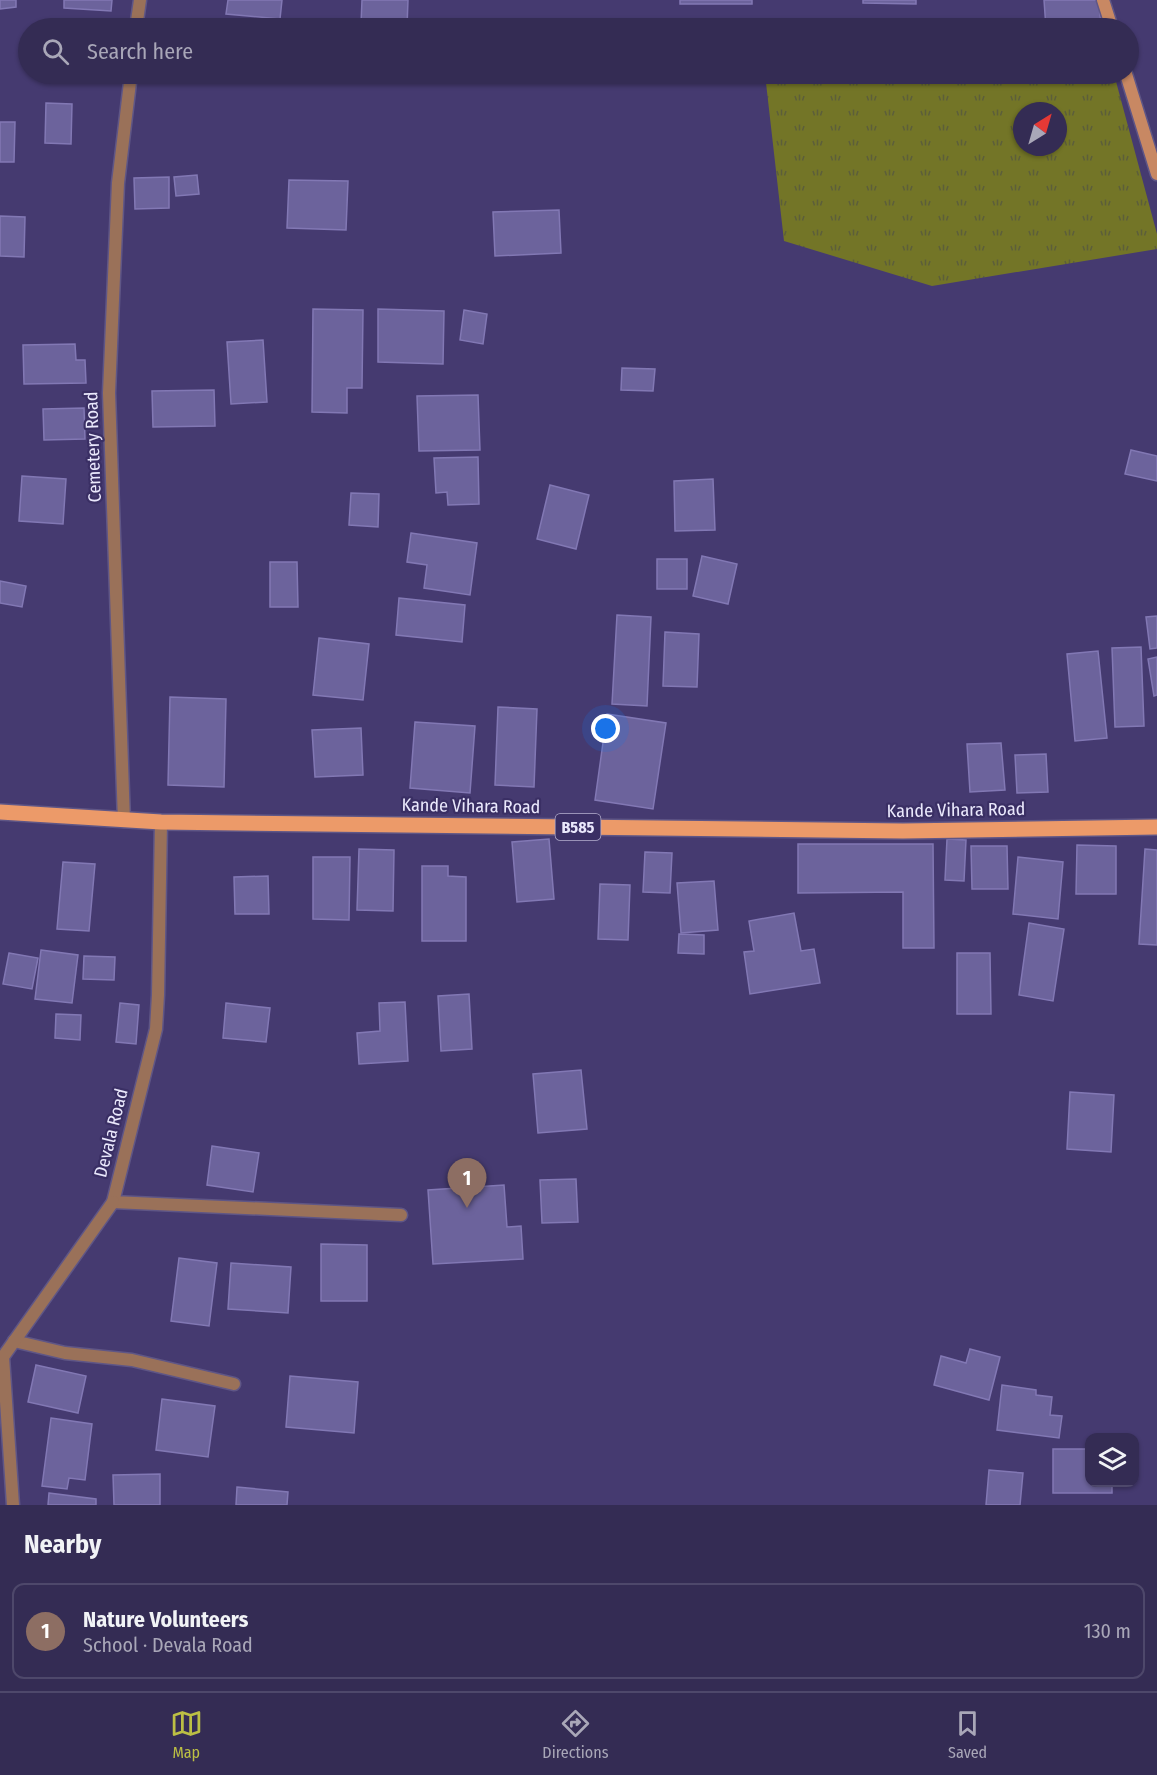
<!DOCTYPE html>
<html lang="en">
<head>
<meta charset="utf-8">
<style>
	:root { --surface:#342c54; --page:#3c345a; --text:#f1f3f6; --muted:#a9a7b8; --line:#4e486b; --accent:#bcbf44 }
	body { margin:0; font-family:"Fira Sans Condensed",sans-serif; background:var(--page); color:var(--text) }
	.controls { position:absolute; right:18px; bottom:18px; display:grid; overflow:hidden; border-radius:12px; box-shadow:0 2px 4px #0004 }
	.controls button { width:54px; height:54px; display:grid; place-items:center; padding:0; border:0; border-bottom:2px solid var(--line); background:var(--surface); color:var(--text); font:30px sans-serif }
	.compass { position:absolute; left:1013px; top:102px; width:54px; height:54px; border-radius:50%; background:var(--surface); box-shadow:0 2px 4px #0004; rotate:37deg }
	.you { position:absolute; left:606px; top:729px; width:21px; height:21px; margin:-15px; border:4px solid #fff; border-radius:50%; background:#1a73e8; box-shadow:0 0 0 9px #1a73e833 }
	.badge { display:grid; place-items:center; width:39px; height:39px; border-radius:50%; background:var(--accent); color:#fff; font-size:20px; font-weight:700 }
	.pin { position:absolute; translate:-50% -50px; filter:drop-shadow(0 2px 3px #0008) }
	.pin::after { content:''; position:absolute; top:32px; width:21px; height:18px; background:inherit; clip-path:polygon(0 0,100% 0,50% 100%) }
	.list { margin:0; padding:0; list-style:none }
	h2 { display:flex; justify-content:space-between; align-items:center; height:78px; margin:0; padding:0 24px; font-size:26px }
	h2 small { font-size:20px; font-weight:400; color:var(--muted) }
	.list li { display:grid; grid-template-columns:39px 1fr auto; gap:18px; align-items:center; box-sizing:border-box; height:96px; margin:0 12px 12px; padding:0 12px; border:2px solid var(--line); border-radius:12px }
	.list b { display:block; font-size:22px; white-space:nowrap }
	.list p { margin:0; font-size:20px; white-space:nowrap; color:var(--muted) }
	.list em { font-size:20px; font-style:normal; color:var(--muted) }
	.icon { flex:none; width:33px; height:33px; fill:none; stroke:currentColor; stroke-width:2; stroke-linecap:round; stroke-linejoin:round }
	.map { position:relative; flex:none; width:1157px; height:1505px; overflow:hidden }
	.search { position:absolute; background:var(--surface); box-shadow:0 2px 4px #0004; left:18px; right:18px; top:18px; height:66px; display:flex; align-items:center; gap:15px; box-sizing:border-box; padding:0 21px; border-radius:33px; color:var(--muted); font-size:22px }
	.sheet { height:186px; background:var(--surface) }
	nav { display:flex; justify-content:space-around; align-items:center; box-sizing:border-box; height:84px; border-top:2px solid var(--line); background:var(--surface); font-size:16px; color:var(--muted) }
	nav a { display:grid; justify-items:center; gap:3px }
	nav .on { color:var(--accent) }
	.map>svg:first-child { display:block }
</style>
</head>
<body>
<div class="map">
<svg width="1157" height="1505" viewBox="0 0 1157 1505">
	<defs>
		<pattern id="grass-tufts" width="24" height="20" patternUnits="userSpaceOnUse" patternTransform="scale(1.5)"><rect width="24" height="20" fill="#737527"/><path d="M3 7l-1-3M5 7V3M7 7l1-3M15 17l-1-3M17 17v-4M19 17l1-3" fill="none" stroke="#5c5e3a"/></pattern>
	</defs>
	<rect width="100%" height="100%" fill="#453a70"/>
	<!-- grass -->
	<path fill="url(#grass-tufts)" fill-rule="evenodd" d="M765,74H1114L1157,234V249L932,286L784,241ZM1022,111H1058V147H1022Z"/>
	<!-- building -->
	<g fill="#6c639c" stroke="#8278b4" stroke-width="1.5">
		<polygon points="0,0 16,0 16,7 0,9"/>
		<polygon points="64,0 112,0 111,11 64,8"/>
		<polygon points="228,0 282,0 280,19 226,14"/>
		<polygon points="362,0 408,0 407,27 361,24"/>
		<rect x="680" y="0" width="72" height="4"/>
		<polygon points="863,0 916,0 916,4 863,3"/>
		<polygon points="1044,0 1099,0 1101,28 1046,28"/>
		<polygon points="490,74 551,74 550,82 490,75"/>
		<polygon points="46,103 72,104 71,144 45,143"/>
		<polygon points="0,122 15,122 14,162 0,162"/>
		<polygon points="197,175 199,194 176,196 174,177"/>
		<polygon points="169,177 169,208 135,209 134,178"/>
		<polygon points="289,180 348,181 346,230 287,228"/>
		<polygon points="559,210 561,253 495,256 493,212"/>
		<polygon points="0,216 25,217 24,257 0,256"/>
		<polygon points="313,309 363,310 362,388 347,388 347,413 312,412"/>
		<polygon points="378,309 444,311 443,364 378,362"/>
		<polygon points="464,310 487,314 483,344 460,340"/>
		<polygon points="263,340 267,402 231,404 227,342"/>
		<polygon points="75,344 76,360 85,360 86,383 24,384 23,345"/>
		<polygon points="622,368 655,369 653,391 621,390"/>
		<polygon points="214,390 215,426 153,427 152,391"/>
		<polygon points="478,395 480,450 419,451 417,396"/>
		<polygon points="84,408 85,439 44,440 43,409"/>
		<polygon points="1131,450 1157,456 1157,481 1125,474"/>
		<polygon points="478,457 479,504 448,505 447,492 436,493 434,458"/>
		<polygon points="22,476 66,479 63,524 19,521"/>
		<polygon points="713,479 715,530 675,531 674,481"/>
		<polygon points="550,485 589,495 576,549 537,539"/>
		<polygon points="351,493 379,494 378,527 349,525"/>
		<polygon points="411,533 477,543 470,595 424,588 427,565 407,562"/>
		<polygon points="702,556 737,564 728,604 693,596"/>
		<rect x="657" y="559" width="30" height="30"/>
		<polygon points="270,562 297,562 298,607 270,607"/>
		<polygon points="0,581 26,586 22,607 0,603"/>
		<polygon points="399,598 465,605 462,642 396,635"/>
		<polygon points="617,615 651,617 647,706 612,704"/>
		<polygon points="1157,616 1157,648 1150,649 1146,617"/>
		<polygon points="665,632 699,634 697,687 663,686"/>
		<polygon points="319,638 369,644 363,700 313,695"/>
		<polygon points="1141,647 1144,726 1115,727 1112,648"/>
		<polygon points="1098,651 1107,738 1075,741 1067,654"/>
		<polygon points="1157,657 1157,695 1154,696 1148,659"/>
		<polygon points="170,697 226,699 224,787 168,785"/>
		<polygon points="498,707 537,709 534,787 495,785"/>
		<polygon points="607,714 666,723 653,809 595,800"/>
		<polygon points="415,722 475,726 470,793 410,788"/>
		<polygon points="361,728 363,775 315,777 312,730"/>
		<polygon points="1001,743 1005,790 970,792 967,744"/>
		<polygon points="1046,754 1048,792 1017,793 1015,755"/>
		<polygon points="549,839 554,899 517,902 512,842"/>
		<polygon points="947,839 966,840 964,881 945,880"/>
		<polygon points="798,844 933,844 934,948 903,948 903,892 798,893"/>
		<polygon points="1077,845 1116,846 1116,894 1076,894"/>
		<polygon points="971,846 1007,846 1008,889 972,889"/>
		<polygon points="359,849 394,850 393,911 357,910"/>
		<polygon points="1145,849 1157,850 1157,945 1139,944"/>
		<polygon points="645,852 672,853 670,893 643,892"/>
		<polygon points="313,857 350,857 349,920 313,919"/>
		<polygon points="1018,857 1063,862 1058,919 1013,914"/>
		<polygon points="63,862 95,864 89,931 57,929"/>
		<polygon points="422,866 448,866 448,876 466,877 466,941 422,941"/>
		<polygon points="268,876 269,914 235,914 234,877"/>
		<polygon points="714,881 718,930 681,933 677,883"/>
		<polygon points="600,884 630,885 628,940 598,939"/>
		<polygon points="794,913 801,951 814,949 820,983 750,994 744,952 754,951 749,921"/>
		<polygon points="1029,923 1064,929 1053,1001 1019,995"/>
		<polygon points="679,934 704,935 704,954 678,953"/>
		<polygon points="41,950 78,955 72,1003 35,999"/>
		<polygon points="9,953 38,958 32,989 3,984"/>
		<polygon points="957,953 990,953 991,1014 957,1014"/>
		<polygon points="84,956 115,957 114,980 83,979"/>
		<polygon points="469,994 472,1049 441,1051 438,996"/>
		<polygon points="405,1002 408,1061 359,1064 357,1033 380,1031 379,1003"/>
		<polygon points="120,1003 139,1005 136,1044 116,1042"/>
		<polygon points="226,1003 270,1008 266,1042 223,1038"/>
		<polygon points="56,1014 81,1015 80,1040 55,1038"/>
		<polygon points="581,1070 587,1129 538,1133 533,1074"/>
		<polygon points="1070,1092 1114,1095 1111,1152 1067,1149"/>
		<polygon points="212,1146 259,1153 253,1192 207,1185"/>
		<polygon points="576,1179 578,1222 542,1223 540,1180"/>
		<polygon points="504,1185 507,1227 521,1226 523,1259 433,1264 428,1190"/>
		<polygon points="321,1244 367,1245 367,1301 321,1301"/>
		<polygon points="179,1258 217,1263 209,1326 171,1321"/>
		<polygon points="231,1263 291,1267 288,1313 228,1309"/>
		<polygon points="970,1349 1000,1357 989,1400 934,1385 941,1356 966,1363"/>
		<polygon points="36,1365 86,1376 78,1413 28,1402"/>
		<polygon points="290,1376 358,1382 354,1433 286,1427"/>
		<polygon points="1002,1385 1036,1390 1036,1395 1052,1397 1050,1415 1062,1416 1059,1438 997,1430"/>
		<polygon points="162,1399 215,1406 208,1457 156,1450"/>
		<polygon points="51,1418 92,1424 85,1480 69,1478 67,1489 42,1486"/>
		<polygon points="1053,1449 1090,1449 1090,1482 1112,1482 1112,1493 1053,1493"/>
		<polygon points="989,1470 1023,1473 1020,1505 986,1505"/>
		<polygon points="160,1474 160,1505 114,1505 113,1475"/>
		<polygon points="237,1487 288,1492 287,1505 236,1505"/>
		<polygon points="49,1493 96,1499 96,1505 48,1505"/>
	</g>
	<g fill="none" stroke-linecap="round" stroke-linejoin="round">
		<!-- street casing -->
		<g stroke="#5f5686" stroke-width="15">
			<g id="street">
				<polyline points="136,28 140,0"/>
				<polyline points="124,821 109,393 118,183 131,74"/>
				<polyline points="161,822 158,995 156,1029 113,1202 401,1215"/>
				<polyline points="14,1341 65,1353 132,1360 234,1384"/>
				<polyline points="13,1505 3,1357 113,1202"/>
			</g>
		</g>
		<!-- secondary casing -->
		<g stroke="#5f5686" stroke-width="15">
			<g id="secondary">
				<polyline points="1103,0 1112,28"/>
				<polyline points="1126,74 1157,174"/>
			</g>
		</g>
		<!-- primary casing -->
		<g stroke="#5f5686" stroke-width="18">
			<polyline id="primary" points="0,812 161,822 903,831 1157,827"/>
		</g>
		<!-- street -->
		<use href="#street" stroke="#9a7159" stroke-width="12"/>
		<!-- secondary -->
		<use href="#secondary" stroke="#c88863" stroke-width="12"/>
		<!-- primary -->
		<use href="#primary" stroke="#ec9a69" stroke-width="15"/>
	</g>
	<g text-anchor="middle" stroke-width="4.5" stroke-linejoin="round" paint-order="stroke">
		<!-- shield labels -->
		<rect fill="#3a2f64" stroke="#b5b0ce" stroke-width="1.5" x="555.5" y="814" width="45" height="26" rx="4.5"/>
		<g font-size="16" font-weight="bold" fill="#eae8fc">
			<text x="578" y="833">B585</text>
		</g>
		<!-- street labels -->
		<g font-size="18" fill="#eae8fc" stroke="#3a2f64">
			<text transform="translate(93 447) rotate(-92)" y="6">Cemetery Road</text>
			<text transform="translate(471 806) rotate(1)" y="6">Kande Vihara Road</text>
			<text transform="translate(956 810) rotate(-1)" y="6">Kande Vihara Road</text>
			<text transform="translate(111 1133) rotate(-76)" y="6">Devala Road</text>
		</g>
	</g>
</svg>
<div class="controls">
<button><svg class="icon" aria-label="layers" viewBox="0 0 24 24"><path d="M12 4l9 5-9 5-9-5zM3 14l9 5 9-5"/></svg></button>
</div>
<svg class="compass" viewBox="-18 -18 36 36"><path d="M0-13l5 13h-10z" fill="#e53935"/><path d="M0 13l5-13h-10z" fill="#a9a7b8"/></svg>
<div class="you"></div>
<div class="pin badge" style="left:467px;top:1208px;background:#8d6e63">1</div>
<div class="search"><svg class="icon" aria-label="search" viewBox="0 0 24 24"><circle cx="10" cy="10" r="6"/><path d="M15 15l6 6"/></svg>Search here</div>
</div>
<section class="sheet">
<h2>Nearby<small></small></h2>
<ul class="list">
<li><span class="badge" style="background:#8d6e63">1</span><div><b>Nature Volunteers</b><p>School · Devala Road</p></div><em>130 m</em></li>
</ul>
</section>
<nav>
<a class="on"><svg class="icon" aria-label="map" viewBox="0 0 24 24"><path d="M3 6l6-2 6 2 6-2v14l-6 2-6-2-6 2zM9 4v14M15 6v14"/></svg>Map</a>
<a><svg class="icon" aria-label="directions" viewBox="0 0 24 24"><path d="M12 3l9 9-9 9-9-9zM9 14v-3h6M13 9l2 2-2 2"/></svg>Directions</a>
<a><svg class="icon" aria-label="saved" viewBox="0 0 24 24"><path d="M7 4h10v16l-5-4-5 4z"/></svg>Saved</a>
</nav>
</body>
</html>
